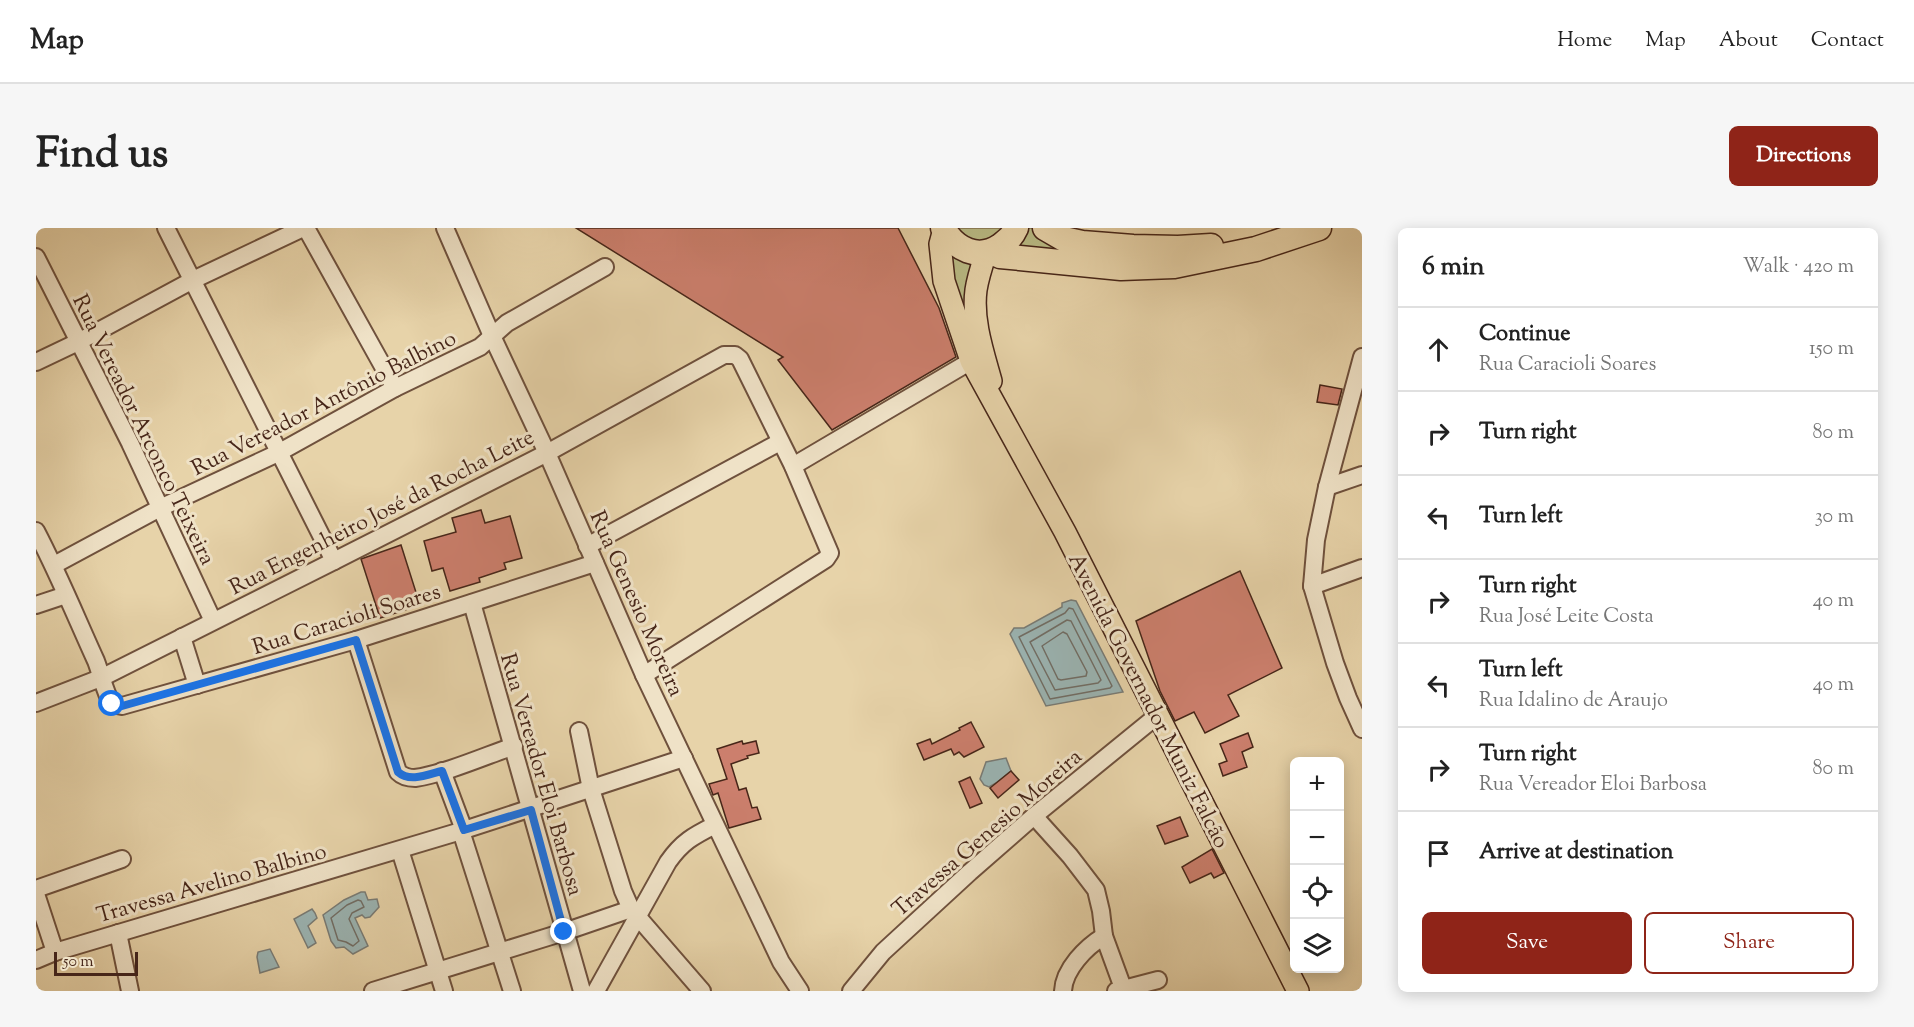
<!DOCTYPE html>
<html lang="en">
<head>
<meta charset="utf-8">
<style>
	:root { --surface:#fff; --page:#f6f6f6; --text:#222; --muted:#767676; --line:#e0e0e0; --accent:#8f2418 }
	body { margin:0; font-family:"Sorts Mill Goudy",serif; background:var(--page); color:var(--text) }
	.controls { position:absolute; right:18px; bottom:18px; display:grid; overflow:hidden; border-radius:9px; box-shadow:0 3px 15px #0003 }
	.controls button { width:54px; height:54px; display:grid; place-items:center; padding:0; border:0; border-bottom:2px solid var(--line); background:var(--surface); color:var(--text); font:30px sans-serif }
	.scale { position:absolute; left:18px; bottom:15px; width:84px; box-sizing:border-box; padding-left:6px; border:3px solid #472619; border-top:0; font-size:16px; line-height:21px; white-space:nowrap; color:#472619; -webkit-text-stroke:4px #efe2c7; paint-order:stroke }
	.stop { position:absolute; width:18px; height:18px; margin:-14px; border:4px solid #1a73e8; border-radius:50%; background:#fff }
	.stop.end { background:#1a73e8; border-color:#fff; box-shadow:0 2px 6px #0008 }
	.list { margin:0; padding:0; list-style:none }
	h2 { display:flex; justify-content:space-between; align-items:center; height:78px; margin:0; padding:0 24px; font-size:26px }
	h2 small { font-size:20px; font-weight:400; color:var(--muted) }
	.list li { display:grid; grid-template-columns:39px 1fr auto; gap:18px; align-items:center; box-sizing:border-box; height:84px; padding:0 24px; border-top:2px solid var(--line) }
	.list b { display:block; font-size:22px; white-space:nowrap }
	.list p { margin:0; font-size:20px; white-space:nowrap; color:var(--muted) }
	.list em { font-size:20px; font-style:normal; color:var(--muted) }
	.actions { display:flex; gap:12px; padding:18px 24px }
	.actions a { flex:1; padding:14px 0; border:2px solid var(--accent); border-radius:9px; text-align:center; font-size:21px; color:var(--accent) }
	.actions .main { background:var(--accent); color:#fff }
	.icon { flex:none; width:33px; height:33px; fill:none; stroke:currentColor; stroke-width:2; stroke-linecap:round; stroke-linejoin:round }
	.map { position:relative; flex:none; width:1326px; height:763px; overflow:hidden; border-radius:9px }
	header { display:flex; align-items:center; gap:36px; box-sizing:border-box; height:84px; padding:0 30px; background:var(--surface); border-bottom:2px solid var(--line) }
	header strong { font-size:28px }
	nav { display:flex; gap:33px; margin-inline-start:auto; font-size:21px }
	.intro { display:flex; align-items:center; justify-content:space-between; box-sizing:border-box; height:144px; padding:0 36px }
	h1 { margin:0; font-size:42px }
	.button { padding:15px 27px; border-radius:9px; background:var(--accent); color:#fff; font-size:21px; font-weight:700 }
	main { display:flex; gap:36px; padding:0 36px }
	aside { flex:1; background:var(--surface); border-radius:9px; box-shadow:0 3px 15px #0003 }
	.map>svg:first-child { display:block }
</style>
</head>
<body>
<header>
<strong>Map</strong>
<nav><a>Home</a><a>Map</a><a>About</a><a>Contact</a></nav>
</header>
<div class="intro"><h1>Find us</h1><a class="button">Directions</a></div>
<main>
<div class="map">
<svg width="1326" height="763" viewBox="0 0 1326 763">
	<rect width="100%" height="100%" fill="#e7d3a9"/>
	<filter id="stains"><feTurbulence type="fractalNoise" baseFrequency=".00333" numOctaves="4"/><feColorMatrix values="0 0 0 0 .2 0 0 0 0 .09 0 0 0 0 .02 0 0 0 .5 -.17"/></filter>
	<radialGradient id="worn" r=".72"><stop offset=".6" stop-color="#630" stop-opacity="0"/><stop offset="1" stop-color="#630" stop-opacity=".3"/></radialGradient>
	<!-- green -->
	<g fill="#b9bb85" stroke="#80704f" stroke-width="1.5">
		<polygon points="916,0 975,0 945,18"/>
		<polygon points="988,0 1003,0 1096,27 974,21"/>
		<path d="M911,14L943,29L944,122C930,87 915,52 911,14Z"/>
	</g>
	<!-- water -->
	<g fill="#9bb5b4" stroke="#797c76" stroke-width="1.5">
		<polygon points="1035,372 1040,373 1087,464 1010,478 974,406 978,400 988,400 1026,379 1026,375"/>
		<polygon points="970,530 975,543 960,555 953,559 948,557 944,551 950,534"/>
		<polygon points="325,664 329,664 332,672 341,671 343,679 334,689 329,690 326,687 319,690 332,718 317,726 308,719 300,720 295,713 287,687 308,672"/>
		<polygon points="276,681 279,685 281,690 272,698 280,715 272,720 258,691"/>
		<polygon points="234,721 243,739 224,745 221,729 222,724"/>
	</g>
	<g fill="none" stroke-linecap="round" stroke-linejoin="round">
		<!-- shore -->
		<g stroke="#716e66" stroke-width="1.5">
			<polygon points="1033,380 1037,381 1076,458 1074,460 1014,471 983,409 1029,385"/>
			<polygon points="1031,392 1035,393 1065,452 1062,455 1019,462 994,414"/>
			<polygon points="1027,404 1031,406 1051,444 1050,448 1025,452 1022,451 1006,418"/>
			<polygon points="322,672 325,673 328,679 316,685 313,691 323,713 317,718 310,714 302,712 295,690 311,677"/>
		</g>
	</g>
	<!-- building -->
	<g fill="#cc7f6d" stroke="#472619" stroke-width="1.5">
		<polygon points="540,0 862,0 903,80 920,129 796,202 742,132 747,129"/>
		<polygon points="1284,157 1306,161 1302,177 1281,174"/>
		<polygon points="445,282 449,295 474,288 486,330 468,335 470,341 443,350 444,354 414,363 407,340 396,343 388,313 420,304 416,290"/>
		<polygon points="365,317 384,377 344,390 325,331"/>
		<polygon points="1204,343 1246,440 1192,467 1203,488 1169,505 1158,484 1139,493 1124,463 1100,393"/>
		<polygon points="935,494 948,519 928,529 923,524 918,527 915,521 888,532 881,516 894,511 896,516 924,502 923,500"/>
		<polygon points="1212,505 1217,519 1206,524 1211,539 1187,548 1183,536 1191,533 1184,516"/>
		<polygon points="706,513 707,516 720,513 723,525 711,528 712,530 695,536 703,562 710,560 716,580 721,579 725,591 693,600 682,565 677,567 673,556 691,551 681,521"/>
		<polygon points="975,543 983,552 962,570 954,560"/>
		<polygon points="934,549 946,575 934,580 923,554"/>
		<polygon points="1144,589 1152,608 1129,616 1121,598"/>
		<polygon points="1176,621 1188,645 1178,650 1175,645 1154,655 1146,639"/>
	</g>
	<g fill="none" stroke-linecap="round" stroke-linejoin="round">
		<!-- minor casing -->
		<g stroke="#6f513d" stroke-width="20">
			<g id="minor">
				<polyline points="130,0 298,333"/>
				<polyline points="270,0 359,160"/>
				<polyline points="409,0 456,108 511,225 608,447 745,734 764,763"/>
				<polyline points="0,29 94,215 177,393"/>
				<polyline points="1326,129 1291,259 1280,312 1276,358 1299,435 1312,470 1326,501"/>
				<polyline points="0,134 42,114 157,52 267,0"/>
				<polyline points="757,238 935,133"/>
				<polyline points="1291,259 1326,247"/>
				<path d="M0,303C22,345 40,389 60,433C65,446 69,465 76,476L86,478L320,412L559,335"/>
				<polyline points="551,318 744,214"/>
				<polyline points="18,337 124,280 242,225 359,160 444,119 471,95 569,39"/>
				<polyline points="1276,358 1326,340"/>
				<polyline points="436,375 546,763"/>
				<polyline points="0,377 30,367"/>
				<polyline points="146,409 161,457"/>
				<path d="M320,412L362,544C367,549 373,550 379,550C408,546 449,528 478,518"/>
				<polyline points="0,475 67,449 298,333 511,225 688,127 699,127 704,131 757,238 794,325 790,331 608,447"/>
				<polyline points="543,503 555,561 587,663 595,681 666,763"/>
				<polyline points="406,543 428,602"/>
				<polyline points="998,588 1034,628 1060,662 1065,683 1068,708 1087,760"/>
				<polyline points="425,603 476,763"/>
				<polyline points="364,622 408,763"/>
				<polyline points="0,661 86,631"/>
				<polyline points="0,666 19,724"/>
				<polyline points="82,705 94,763"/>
				<polyline points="0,732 19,724 425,603 648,530"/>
				<polyline points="337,763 528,704 595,681"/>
				<path d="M560,763L632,634C646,614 657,608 679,597"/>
				<polyline points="815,763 847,724 934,644 998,588 1122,487"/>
				<path d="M1027,763C1028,741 1050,719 1068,708"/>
				<polyline points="1080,763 1122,752"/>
			</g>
		</g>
		<!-- major casing -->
		<g stroke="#472619" stroke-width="24">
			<g id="major">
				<polyline points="908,1 904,16 908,53 935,133 1029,304 1262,763"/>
				<path d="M950,25C946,37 942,49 940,62C936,92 947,124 955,153"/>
			</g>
		</g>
		<!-- highway casing -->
		<g stroke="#472619" stroke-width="27">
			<g id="highway">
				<path d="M907,0C919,21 942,33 964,18C972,12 976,9 980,0"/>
				<polyline points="1009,0 1028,11 1046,15 1097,19 1142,20 1175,18"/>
				<polyline points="955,24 964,28 1085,40 1138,38 1220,21 1283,0"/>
			</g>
		</g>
		<!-- minor -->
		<use href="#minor" stroke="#efe2c7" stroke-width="16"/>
		<!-- major -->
		<use href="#major" stroke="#e7d3a9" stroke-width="21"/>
		<!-- highway -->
		<use href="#highway" stroke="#e7d3a9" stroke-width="24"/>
	</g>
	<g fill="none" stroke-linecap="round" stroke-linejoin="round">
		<!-- route -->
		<path stroke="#1a73e8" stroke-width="8" d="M76,476L86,478L320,412L362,544C374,555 393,546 406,543L428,602L495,582L528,704"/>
	</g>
	<g text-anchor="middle" stroke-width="6" stroke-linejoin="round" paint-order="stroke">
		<!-- street labels -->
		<g font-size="22" fill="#472619" stroke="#efe2c7">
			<text transform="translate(287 174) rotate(-27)" y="8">Rua Vereador Antônio Balbino</text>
			<text transform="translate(109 201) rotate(64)" y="8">Rua Vereador Arconco Teixeira</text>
			<text transform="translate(345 283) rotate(-27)" y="8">Rua Engenheiro José da Rocha Leite</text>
			<text transform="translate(602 375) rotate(66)" y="8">Rua Genesio Moreira</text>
			<text transform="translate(310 390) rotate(-17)" y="8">Rua Caracioli Soares</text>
			<text transform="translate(1114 472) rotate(63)" y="8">Avenida Governador Muniz Falcão</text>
			<text transform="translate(507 546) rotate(74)" y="8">Rua Vereador Eloi Barbosa</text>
			<text transform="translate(950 604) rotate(-41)" y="8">Travessa Genesio Moreira</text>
			<text transform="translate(175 654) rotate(-16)" y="8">Travessa Avelino Balbino</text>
		</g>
	</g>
	<rect width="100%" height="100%" filter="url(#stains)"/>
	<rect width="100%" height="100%" fill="url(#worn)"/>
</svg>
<div class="controls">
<button>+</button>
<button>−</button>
<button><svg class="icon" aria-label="locate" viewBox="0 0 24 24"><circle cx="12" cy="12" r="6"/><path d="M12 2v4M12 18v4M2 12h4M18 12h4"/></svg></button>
<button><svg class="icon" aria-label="layers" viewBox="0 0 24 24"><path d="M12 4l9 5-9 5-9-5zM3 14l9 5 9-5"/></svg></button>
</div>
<div class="scale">50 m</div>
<div class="stop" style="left:76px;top:476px"></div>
<div class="stop end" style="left:528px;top:704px"></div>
</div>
<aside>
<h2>6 min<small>Walk · 420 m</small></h2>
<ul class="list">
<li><svg class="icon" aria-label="ahead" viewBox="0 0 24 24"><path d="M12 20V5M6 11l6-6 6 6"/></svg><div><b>Continue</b><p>Rua Caracioli Soares</p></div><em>150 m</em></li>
<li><svg class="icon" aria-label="right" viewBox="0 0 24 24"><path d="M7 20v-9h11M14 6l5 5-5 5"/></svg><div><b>Turn right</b></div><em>80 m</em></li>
<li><svg class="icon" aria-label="left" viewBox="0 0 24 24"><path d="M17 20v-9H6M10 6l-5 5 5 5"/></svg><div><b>Turn left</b></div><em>30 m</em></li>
<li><svg class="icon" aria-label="right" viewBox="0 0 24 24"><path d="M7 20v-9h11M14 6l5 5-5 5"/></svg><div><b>Turn right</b><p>Rua José Leite Costa</p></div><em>40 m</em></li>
<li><svg class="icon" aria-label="left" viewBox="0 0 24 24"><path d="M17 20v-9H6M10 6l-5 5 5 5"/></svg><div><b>Turn left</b><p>Rua Idalino de Araujo</p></div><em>40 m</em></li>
<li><svg class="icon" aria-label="right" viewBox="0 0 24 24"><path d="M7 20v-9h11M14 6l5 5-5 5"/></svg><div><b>Turn right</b><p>Rua Vereador Eloi Barbosa</p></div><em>80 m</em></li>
<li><svg class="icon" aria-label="arrive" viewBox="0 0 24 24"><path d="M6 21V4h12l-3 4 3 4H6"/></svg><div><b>Arrive at destination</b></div></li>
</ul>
<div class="actions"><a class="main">Save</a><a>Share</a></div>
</aside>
</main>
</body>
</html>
